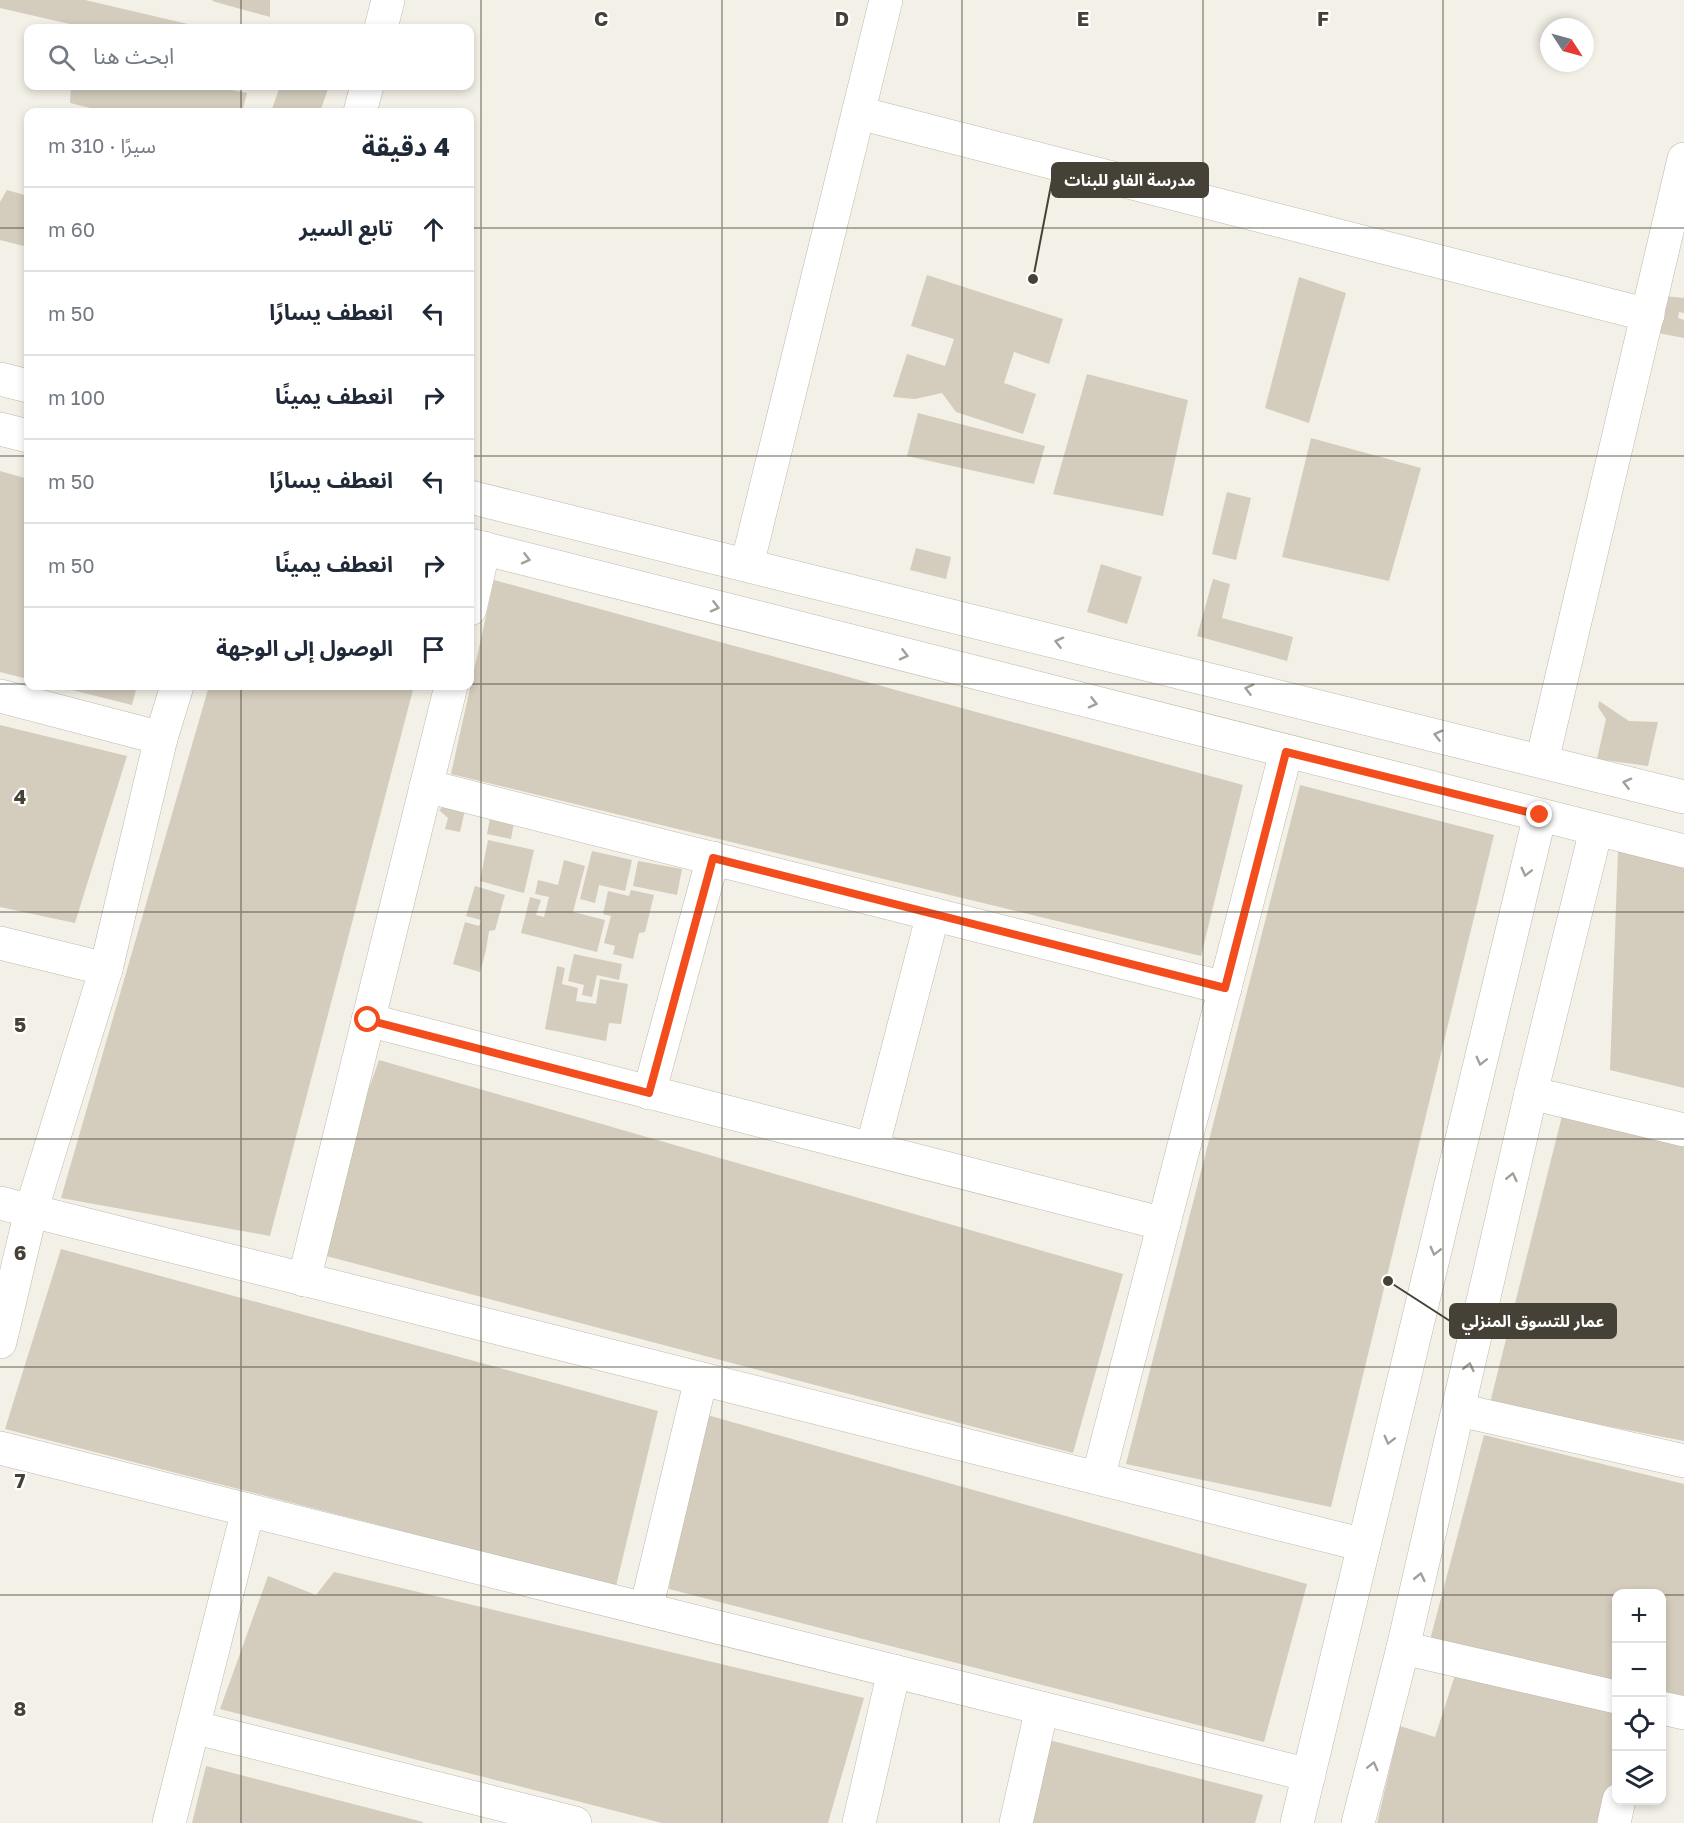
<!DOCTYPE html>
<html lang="ar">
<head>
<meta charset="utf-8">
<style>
	:root { --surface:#fff; --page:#f2f2f3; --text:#1f2937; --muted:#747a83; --line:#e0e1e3 }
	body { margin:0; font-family:"Golos Text","Noto Sans Arabic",sans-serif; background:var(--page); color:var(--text); direction:rtl }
	.controls { position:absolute; right:18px; bottom:18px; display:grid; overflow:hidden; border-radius:12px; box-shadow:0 3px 9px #0003 }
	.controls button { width:54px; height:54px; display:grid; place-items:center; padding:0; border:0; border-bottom:2px solid var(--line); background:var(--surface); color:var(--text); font:30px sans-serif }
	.compass { position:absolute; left:1540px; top:18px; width:54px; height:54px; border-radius:50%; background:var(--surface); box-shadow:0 3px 9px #0003; rotate:126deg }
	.stop { position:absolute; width:18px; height:18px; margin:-14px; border:4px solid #f34d1d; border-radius:50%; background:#fff }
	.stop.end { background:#f34d1d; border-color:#fff; box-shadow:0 2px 6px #0008 }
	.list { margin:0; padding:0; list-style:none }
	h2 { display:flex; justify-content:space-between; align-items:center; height:78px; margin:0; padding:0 24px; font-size:26px }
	h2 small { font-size:20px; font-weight:400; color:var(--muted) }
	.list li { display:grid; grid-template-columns:39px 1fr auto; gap:18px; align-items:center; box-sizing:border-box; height:84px; padding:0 24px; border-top:2px solid var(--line) }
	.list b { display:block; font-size:22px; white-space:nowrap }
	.list em { font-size:20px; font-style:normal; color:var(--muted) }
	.icon { flex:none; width:33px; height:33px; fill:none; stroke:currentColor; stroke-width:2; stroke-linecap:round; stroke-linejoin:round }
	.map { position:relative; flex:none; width:1684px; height:1823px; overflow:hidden; direction:ltr }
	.search { position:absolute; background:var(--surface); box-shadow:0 3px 9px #0003; left:24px; top:24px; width:450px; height:66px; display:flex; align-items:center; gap:15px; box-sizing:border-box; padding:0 21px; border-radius:12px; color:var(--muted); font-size:22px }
	.panel { position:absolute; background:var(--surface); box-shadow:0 3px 9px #0003; left:24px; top:108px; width:450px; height:582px; border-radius:12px; direction:rtl }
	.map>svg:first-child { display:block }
</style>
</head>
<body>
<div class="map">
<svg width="1684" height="1823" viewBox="0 0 1684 1823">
	<rect width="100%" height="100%" fill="#f3f0e7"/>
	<!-- building -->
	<g fill="#d4cdbd">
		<polygon points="0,0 85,0 205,28 87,28 0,8"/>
		<polygon points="213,0 270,0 270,17 212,1"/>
		<polygon points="71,86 211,86 247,93 242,112 107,112 70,103"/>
		<polygon points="280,86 329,86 320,112 271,112"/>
		<polygon points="7,190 28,196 28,247 0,240 0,202"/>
		<polygon points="927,275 1063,319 1049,364 1014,352 1004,383 1036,394 1023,434 956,412 942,393 915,399 893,397 907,354 945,366 954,339 911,326"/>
		<polygon points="1299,277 1346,293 1309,423 1265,408"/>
		<polygon points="1664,296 1684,298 1684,313 1679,312 1678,318 1684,320 1684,338 1653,332"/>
		<polygon points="1087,374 1188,400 1163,516 1053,494"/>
		<polygon points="918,413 1045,446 1034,484 907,456"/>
		<polygon points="1311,438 1421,468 1389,581 1282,557"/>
		<polygon points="0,471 28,479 28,679 0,672"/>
		<polygon points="1227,492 1251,498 1236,560 1212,554"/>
		<polygon points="916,548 951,557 946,579 910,570"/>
		<polygon points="1101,564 1142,577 1127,624 1087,612"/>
		<polygon points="1213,579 1230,584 1222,618 1293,637 1287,661 1197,636"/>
		<polygon points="494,580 1243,785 1201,956 451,774"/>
		<polygon points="56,686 137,686 132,705"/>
		<polygon points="209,686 414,686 270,1236 61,1198"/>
		<polygon points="1599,701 1629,721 1658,722 1648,766 1597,759 1606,719 1598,707"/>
		<polygon points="0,725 127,756 75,923 0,907"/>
		<polygon points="1300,785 1494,835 1331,1507 1126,1464"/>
		<polygon points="445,805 465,810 460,832 445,829 448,818 439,810"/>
		<polygon points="490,818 514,823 511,839 487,834"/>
		<polygon points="488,840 534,850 524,893 480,881"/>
		<polygon points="592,851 632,860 625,891 599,885 595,903 580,899"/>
		<polygon points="1618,851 1684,868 1684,1088 1610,1070"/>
		<polygon points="564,860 585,866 573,912 605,920 597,952 521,933 530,897 541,900 536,915 544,917 549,897 535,894 538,880 558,885"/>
		<polygon points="638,861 682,869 677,895 633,886"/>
		<polygon points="475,886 505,895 495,930 489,931 486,950 480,972 453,964 465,922 479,926 481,920 466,916"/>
		<polygon points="631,890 654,895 645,932 639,933 633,959 613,954 615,946 604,943 611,916 603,914 608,891 629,896"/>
		<polygon points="574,954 622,964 619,980 597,975 592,997 582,995 584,985 568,981"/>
		<polygon points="557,966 565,968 562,984 578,988 576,1001 596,1004 600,979 628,984 621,1024 609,1023 606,1041 545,1029"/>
		<polygon points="379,1060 1123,1274 1073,1453 311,1252"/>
		<polygon points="1562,1116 1684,1143 1684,1441 1490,1403"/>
		<polygon points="61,1249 658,1411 616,1586 5,1429"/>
		<polygon points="693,1411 1307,1584 1264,1742 669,1589"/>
		<polygon points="1484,1435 1684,1484 1684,1699 1662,1694 1662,1594 1616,1594 1616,1683 1430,1640"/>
		<polygon points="334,1572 864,1698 828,1823 662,1823 220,1709 268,1576 316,1595"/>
		<polygon points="1456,1672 1616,1711 1616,1771 1603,1823 1377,1823 1400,1726 1435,1737"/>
		<polygon points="1049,1740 1263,1795 1255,1823 1029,1823"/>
		<polygon points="206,1766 423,1822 423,1823 192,1823"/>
	</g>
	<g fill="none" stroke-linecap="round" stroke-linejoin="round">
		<!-- minor casing -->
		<g stroke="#beb9aa" stroke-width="34">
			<g id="minor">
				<polyline points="381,28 388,0"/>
				<polyline points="360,112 367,86"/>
				<polyline points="859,113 1648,315"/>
				<polyline points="747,565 886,0"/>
				<polyline points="470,609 484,548"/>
				<polyline points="0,696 161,738"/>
				<polyline points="1542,761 1684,159"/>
				<polyline points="426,786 1225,988"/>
				<polyline points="0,943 106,969"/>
				<polyline points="368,1020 1164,1224"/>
				<polyline points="649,1093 713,858"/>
				<polyline points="1531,1093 1684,1130"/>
				<polyline points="872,1149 933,914"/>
				<polyline points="0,1203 1364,1545"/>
				<polyline points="304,1280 451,686"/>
				<polyline points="0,1342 31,1211 106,969 161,738 177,686"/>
				<polyline points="1459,1410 1684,1461"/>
				<polyline points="0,1448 1309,1775"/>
				<polyline points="1098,1478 1286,752"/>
				<polyline points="646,1609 701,1379"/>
				<polyline points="1403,1648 1616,1697"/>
				<polyline points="1662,1708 1684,1713"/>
				<polyline points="193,1727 575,1823"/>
				<polyline points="169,1823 248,1510"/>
				<polyline points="859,1823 894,1671"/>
				<polyline points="1016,1823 1042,1708"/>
				<polyline points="1297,1823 1540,815"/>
				<polyline points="1358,1823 1403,1648 1531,1093 1596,830"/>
				<polyline points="1614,1823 1619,1800"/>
			</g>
		</g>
		<!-- tertiary casing -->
		<g stroke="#beb9aa" stroke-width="34">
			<g id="tertiary">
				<polyline points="0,379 28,386"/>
				<polyline points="0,429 28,436"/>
				<polyline points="470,497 1684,797"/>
				<polyline points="470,545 1684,851"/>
			</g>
		</g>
		<!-- minor -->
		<use href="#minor" stroke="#fff" stroke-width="33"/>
		<!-- tertiary -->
		<use href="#tertiary" stroke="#fff" stroke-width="33"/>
	</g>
	<!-- one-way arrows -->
	<defs><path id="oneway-chevron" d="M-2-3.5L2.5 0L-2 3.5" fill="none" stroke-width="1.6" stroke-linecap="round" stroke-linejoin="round" transform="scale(1.5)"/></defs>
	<g stroke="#a2a09a">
		<use href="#oneway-chevron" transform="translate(526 559) rotate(14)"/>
		<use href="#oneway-chevron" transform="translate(715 607) rotate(14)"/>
		<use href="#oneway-chevron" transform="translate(1059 642) rotate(-166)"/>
		<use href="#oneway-chevron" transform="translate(904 655) rotate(14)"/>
		<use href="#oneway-chevron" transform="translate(1249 689) rotate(-166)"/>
		<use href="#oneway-chevron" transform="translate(1093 703) rotate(14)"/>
		<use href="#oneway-chevron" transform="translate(1438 735) rotate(-166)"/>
		<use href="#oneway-chevron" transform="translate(1627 783) rotate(-166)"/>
		<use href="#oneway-chevron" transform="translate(1526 872) rotate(104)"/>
		<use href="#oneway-chevron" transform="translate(1481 1061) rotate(104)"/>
		<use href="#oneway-chevron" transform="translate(1512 1177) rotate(-77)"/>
		<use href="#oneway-chevron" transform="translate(1435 1251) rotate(104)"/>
		<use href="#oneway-chevron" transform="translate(1469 1367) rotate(-77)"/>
		<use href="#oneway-chevron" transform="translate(1389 1440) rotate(104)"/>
		<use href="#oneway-chevron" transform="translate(1420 1577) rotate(-77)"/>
		<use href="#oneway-chevron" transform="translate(1373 1766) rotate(-76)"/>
	</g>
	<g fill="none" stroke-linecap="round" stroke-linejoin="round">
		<!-- route -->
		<polyline stroke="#f34d1d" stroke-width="8" points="368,1020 649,1093 713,858 1225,988 1286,752 1540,815"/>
	</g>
	<!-- grid -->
	<path fill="none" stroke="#464136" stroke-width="1.5" stroke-opacity="0.55" d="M241,0V28M481,0V1823M722,0V1823M962,0V1823M1203,0V1823M1443,0V1823M241,86V112M0,228H28M470,228H1684M0,456H28M470,456H1684M0,684H28M470,684H1684M241,686V1823M0,912H1684M0,1139H1684M0,1367H1684M0,1595H1616M1662,1595H1684"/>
	<g font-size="20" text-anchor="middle" font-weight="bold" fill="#464136" stroke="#fff" stroke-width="4.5" stroke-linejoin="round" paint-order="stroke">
		<text x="601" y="26">C</text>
		<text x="842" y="26">D</text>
		<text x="1083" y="26">E</text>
		<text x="1323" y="26">F</text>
		<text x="20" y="804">4</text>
		<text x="20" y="1032">5</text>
		<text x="20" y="1260">6</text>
		<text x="20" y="1488">7</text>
		<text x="20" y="1716">8</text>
	</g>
	<!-- callouts -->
	<path fill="none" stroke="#464136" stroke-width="2" d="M1033 279L1052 180M1388 1281L1450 1321"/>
	<g fill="#464136" stroke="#fff" stroke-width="2">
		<circle cx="1033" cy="279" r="6"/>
		<circle cx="1388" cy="1281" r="6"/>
	</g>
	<g fill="#464136" stroke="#464136" stroke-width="2">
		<rect x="1052" y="163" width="156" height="34" rx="6"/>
		<rect x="1450" y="1304" width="166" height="34" rx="6"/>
	</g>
	<g font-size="16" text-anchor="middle" font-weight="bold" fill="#fff">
		<text x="1130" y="186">مدرسة الفاو للبنات</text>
		<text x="1533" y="1327">عمار للتسوق المنزلي</text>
	</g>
</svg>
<div class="controls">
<button>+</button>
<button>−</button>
<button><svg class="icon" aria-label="locate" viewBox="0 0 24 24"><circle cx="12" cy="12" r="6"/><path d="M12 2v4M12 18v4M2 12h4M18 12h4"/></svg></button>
<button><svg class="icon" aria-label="layers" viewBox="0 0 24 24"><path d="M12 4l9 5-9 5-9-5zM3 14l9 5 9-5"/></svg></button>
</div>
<svg class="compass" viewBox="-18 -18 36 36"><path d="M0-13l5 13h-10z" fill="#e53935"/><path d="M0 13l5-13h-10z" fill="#747a83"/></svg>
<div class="stop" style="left:368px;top:1020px"></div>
<div class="stop end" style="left:1540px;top:815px"></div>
<div class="search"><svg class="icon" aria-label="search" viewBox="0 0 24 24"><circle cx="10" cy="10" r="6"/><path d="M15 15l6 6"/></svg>ابحث هنا</div>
<section class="panel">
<h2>4 دقيقة<small>سيرًا · 310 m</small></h2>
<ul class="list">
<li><svg class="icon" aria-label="ahead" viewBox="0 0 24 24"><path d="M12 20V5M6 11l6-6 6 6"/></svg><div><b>تابع السير</b></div><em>60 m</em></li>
<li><svg class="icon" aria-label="left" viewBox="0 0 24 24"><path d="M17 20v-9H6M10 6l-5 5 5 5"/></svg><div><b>انعطف يسارًا</b></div><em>50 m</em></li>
<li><svg class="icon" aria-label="right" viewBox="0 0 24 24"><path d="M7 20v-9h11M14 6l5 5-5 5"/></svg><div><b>انعطف يمينًا</b></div><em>100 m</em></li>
<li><svg class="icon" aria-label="left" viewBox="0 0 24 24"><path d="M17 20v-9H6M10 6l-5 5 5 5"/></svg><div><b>انعطف يسارًا</b></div><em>50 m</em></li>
<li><svg class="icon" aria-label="right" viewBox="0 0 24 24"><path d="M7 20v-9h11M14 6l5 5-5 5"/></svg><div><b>انعطف يمينًا</b></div><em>50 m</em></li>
<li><svg class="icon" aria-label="arrive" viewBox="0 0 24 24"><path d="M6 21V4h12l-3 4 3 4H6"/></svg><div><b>الوصول إلى الوجهة</b></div></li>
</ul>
</section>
</div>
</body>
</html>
